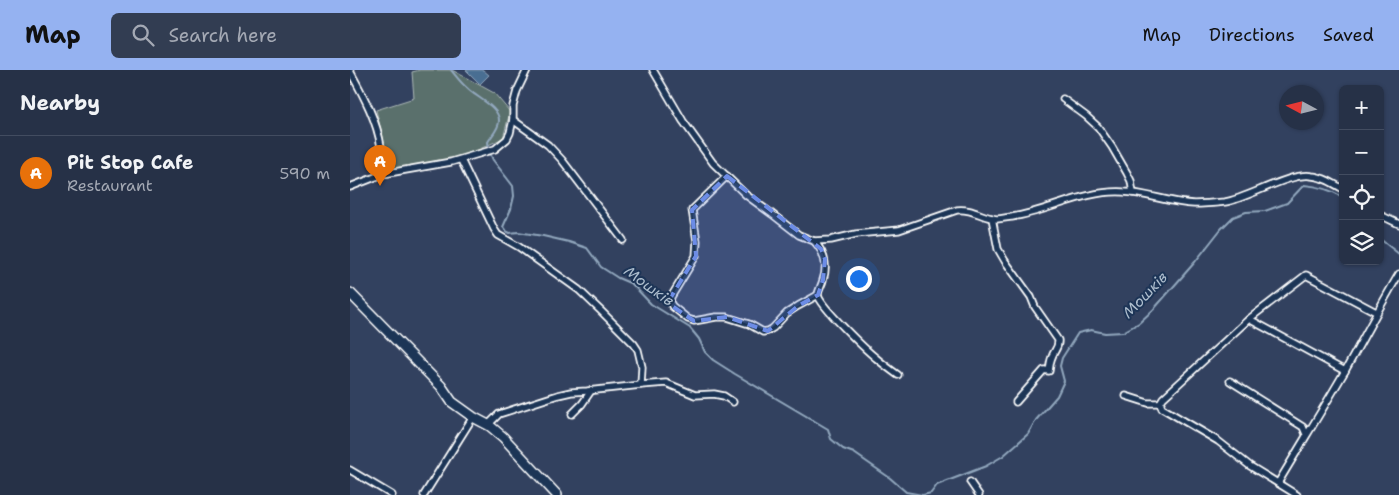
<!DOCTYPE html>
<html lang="en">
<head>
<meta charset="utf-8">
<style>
	:root { --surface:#263147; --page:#323d52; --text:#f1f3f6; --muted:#a4a9b4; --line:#424c60; --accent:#95b2f1 }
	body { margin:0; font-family:"Shantell Sans",sans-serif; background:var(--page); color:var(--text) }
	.controls { position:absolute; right:15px; top:15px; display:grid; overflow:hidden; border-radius:8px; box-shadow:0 1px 4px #0004 }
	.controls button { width:45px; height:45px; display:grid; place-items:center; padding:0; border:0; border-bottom:1px solid var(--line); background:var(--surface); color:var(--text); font:25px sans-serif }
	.compass { position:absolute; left:929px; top:15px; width:45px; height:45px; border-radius:50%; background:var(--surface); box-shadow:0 1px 4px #0004; rotate:277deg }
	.you { position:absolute; left:508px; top:208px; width:18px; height:18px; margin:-12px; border:4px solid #fff; border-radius:50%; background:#1a73e8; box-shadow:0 0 0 8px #1a73e833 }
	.badge { display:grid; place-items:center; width:32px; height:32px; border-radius:50%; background:var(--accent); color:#fff; font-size:16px; font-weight:700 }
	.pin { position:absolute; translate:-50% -41px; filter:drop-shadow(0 1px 2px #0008) }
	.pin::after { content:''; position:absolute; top:26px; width:18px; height:15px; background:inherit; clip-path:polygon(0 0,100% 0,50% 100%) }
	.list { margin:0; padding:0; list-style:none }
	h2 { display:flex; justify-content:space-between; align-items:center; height:65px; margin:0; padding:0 20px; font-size:21px }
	h2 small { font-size:16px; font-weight:400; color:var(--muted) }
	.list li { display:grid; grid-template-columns:32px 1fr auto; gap:15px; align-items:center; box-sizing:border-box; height:75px; padding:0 20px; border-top:1px solid var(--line) }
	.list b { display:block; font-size:19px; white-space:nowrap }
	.list p { margin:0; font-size:16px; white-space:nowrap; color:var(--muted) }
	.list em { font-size:16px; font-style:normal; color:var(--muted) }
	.icon { flex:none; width:28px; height:28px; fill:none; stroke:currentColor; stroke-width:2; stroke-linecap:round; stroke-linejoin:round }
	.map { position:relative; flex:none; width:1049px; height:425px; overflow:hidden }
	header { display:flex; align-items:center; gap:30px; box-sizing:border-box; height:70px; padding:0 25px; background:var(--accent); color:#111 }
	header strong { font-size:24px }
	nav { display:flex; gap:28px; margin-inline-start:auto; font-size:18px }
	.search { width:350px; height:45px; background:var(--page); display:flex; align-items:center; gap:12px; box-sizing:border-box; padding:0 18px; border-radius:8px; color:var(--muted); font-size:19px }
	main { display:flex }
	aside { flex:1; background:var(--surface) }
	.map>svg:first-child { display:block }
</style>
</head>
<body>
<header>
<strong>Map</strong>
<div class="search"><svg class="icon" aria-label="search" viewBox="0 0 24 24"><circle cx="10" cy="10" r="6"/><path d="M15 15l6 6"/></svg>Search here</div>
<nav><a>Map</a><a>Directions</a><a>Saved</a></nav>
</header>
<main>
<aside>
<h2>Nearby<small></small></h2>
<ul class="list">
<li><span class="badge" style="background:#e8710a">A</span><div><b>Pit Stop Cafe</b><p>Restaurant</p></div><em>590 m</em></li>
</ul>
</aside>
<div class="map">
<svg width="1049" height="425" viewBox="0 0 1049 425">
	<rect width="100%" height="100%" fill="#32415f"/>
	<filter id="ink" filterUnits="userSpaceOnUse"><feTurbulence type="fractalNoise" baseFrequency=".02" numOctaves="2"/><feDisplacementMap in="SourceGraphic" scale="10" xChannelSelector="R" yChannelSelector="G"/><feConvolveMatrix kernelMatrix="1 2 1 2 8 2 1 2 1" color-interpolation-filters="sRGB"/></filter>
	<g filter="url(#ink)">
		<!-- green -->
		<polygon fill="#5a706c" stroke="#acb8b6" points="70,0 102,0 144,23 160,42 153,68 111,88 41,102 26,40 64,28 62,2"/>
		<!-- water -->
		<polygon fill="#4a6e92" stroke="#92a8be" points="116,0 133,0 139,5 130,14"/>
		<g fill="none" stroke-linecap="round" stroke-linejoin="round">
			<!-- stream -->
			<g stroke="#92a8be" stroke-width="2">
				<path d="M101,0C106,6 111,13 117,18C125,27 150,37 149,51C149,59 141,66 138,72L139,79"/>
				<polyline points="140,83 143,90 163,116 164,126 161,139 153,157 156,161 160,163 168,162 193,166 219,172 237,178 251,197 268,208 282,214 301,234 340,258 349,269 355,282 363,290 385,304 478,359 481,369 493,379 504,383 540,408 556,422 572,425"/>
				<polyline points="1030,169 1049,184"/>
				<path d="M573,425L581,423L587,415L636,396L653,386L678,364L686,350L707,326L714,311L710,296L712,288L728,263L741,260L755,263L773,262L789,253L804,239L845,192L871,159L883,147L896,142L915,141L937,133L954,115C967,116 981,120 993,127"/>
			</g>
			<!-- minor casing -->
			<g stroke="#fff" stroke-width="9">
				<g id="minor">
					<path d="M303,0L333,51L363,93L396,125L422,144L449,165L464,171L481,170L506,164L549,160L607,140C622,138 633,148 647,149C652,149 658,147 662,147C700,141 734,120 773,122C797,123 820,133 844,134C854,134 865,133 875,132C899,128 940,102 962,106C973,107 983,113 993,119"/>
					<path d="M0,1C13,25 27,50 31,77C32,86 32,95 33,104"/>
					<polyline points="713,29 736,46 748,57 762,77 777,103 781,111 783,123"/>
					<polyline points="163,50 198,75 212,90 273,170"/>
					<polyline points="111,90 144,159 148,165 169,177 229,220 251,241 284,274 288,280 292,297 291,315"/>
					<polyline points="377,106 342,140 347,171 346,186 321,227 320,232 322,236 338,249 344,251 366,247 377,247 399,254 413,262 418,261 423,258 437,243 448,236 468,225"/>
					<polyline points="0,117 33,104 101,92 145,79 157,69 160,63 163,50 163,36 167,21 177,0"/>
					<polyline points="1030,145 1049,154"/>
					<path d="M642,148L648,179L655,191L681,227L685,237L708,270C709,278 704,280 702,287C700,291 700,296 699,301L694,300L666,332"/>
					<path d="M464,171C475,183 478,195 473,210C472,215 468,221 468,225C470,236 516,280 526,288C533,294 541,300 548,305"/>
					<polyline points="899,249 995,301"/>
					<polyline points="880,311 953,357 956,364"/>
					<polyline points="776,326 798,333 810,333"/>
					<polyline points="222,344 232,334 241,321"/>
					<polyline points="140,356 141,352 149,344 208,325 221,322 237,321 291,315 316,313 345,325 364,324 374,326 383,332"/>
					<polyline points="0,400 42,425"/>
					<polyline points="620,412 629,425"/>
					<path d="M928,413C950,376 973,339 995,301C1013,269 1030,236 1049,204"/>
					<polyline points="74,425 123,347"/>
					<polyline points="947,425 900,396 868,371 812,338 810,333 813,328 899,249 956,205 1026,242"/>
				</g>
			</g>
			<!-- secondary casing -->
			<g stroke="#fff" stroke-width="12">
				<polyline id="secondary" points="0,223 91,316 102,332 123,347 140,356 153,367 207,425"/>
			</g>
			<!-- minor -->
			<use href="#minor" stroke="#1d3557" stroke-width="5.5"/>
			<!-- secondary -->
			<use href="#secondary" stroke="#1d3557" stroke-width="9"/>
		</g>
	</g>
	<!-- marked area -->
	<path fill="#6c8ce6" fill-opacity="0.2" stroke="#6c8ce6" stroke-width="4" stroke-dasharray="10 6" stroke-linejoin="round" d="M377,106L471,179L475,189L473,210L468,225L448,236L418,261L377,247L344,251L322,236L321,227L346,186L342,140Z"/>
	<g text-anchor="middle" stroke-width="4" stroke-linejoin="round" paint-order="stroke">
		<!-- water labels -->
		<g font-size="15" font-style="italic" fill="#aebece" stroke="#1d3557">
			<text transform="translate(299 216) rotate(36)" y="5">Мошків</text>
			<text transform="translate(795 225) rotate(-46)" y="5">Мошків</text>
		</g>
	</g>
</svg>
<div class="controls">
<button>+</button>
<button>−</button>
<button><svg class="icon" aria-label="locate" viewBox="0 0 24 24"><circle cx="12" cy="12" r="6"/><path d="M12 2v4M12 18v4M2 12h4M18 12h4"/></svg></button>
<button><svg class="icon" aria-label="layers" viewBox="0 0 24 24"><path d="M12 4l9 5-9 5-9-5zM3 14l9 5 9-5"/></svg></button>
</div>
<svg class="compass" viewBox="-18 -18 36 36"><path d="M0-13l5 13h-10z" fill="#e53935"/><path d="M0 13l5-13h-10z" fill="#a4a9b4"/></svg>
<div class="you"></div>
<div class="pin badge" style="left:30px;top:116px;background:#e8710a">A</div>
</div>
</main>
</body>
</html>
